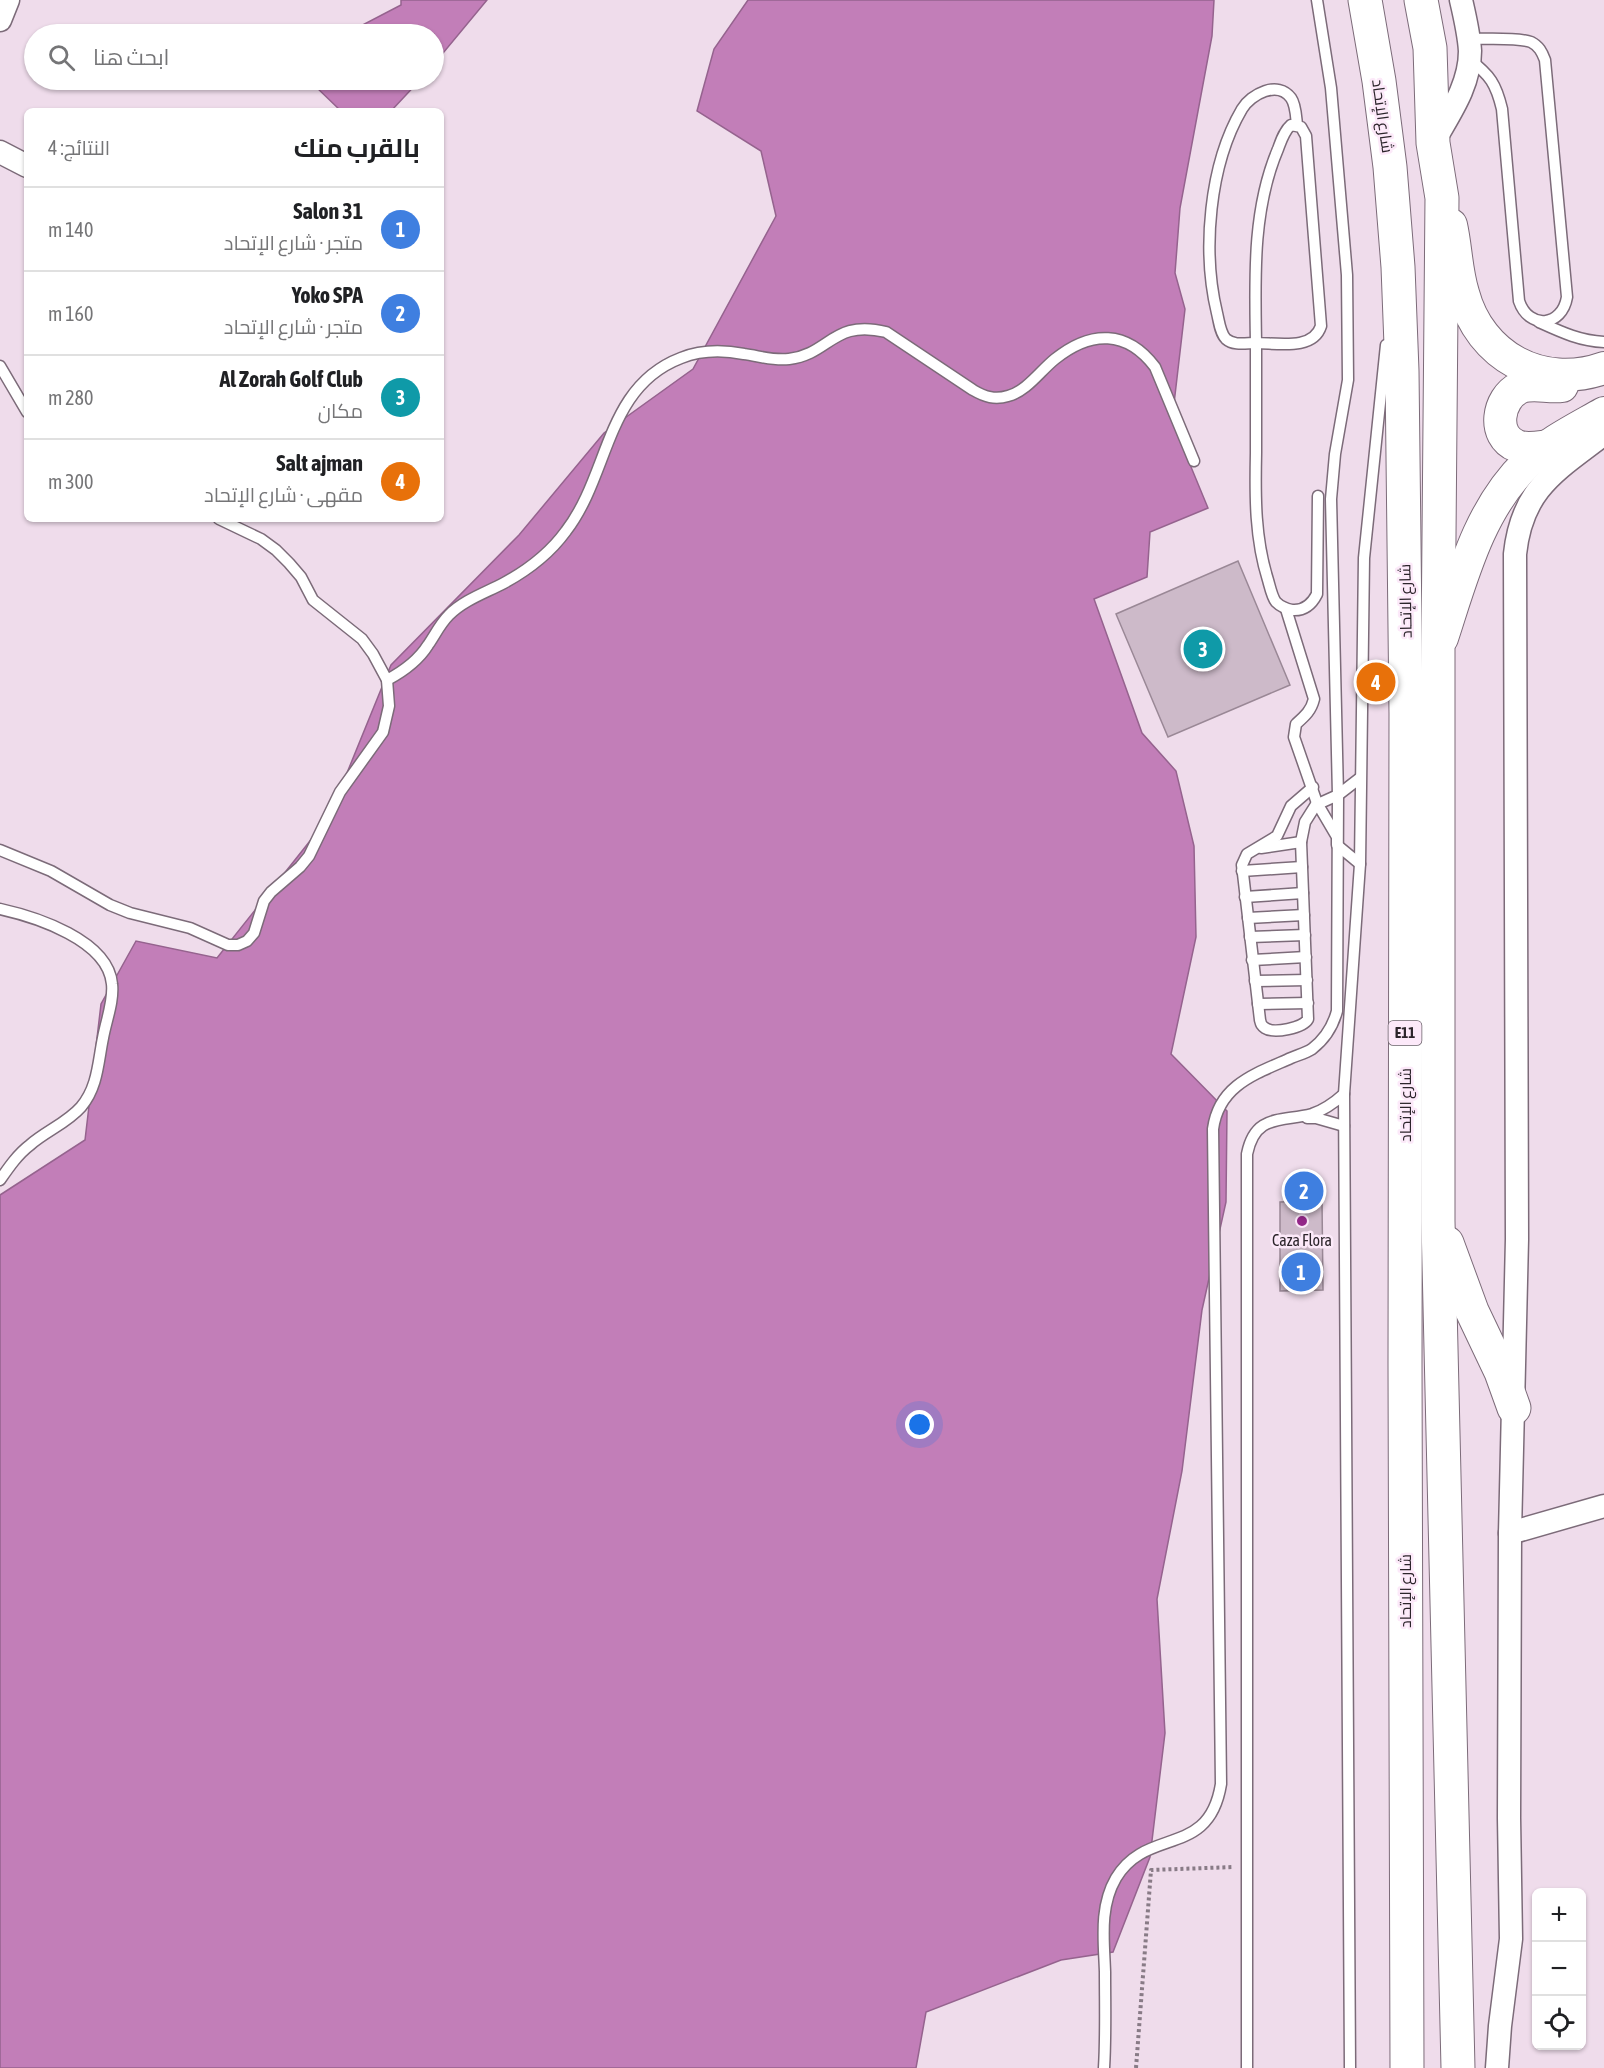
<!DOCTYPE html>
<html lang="ar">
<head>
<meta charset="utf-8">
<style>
	:root { --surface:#fff; --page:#f6f6f6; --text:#202124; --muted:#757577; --line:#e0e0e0; --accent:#db2777 }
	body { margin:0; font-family:"Asap Condensed",Cairo,sans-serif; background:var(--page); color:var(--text); direction:rtl }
	.controls { position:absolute; right:18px; bottom:18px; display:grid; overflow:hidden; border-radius:9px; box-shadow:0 2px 4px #0004 }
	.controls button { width:54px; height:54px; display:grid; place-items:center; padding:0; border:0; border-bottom:2px solid var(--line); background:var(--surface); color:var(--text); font:30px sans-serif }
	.you { position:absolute; left:920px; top:1425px; width:21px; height:21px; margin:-15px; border:4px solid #fff; border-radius:50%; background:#1a73e8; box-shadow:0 0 0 9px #1a73e833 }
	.badge { display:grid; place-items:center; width:39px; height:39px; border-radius:50%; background:var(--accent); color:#fff; font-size:20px; font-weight:700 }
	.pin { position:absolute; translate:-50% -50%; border:3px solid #fff; box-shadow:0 2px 6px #0006 }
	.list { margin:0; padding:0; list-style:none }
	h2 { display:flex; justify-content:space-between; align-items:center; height:78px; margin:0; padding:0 24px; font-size:26px }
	h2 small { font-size:20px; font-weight:400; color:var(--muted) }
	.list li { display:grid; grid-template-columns:39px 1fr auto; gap:18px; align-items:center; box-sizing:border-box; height:84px; padding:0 24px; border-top:2px solid var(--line) }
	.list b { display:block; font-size:22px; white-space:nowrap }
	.list p { margin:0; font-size:20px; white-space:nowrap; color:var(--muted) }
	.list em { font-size:20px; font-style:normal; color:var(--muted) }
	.icon { flex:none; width:33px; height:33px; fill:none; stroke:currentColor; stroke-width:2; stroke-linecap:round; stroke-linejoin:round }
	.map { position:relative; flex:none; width:1604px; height:2068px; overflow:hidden; direction:ltr }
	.search { position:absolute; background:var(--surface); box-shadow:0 2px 4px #0004; left:24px; top:24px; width:420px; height:66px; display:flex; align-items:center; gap:15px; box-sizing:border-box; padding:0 21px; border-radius:33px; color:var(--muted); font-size:22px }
	.panel { position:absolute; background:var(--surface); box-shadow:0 2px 4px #0004; left:24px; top:108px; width:420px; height:414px; border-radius:9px; direction:rtl }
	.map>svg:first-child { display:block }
</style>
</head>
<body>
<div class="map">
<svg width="1604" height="2068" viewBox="0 0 1604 2068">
	<rect width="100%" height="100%" fill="#efdceb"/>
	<!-- water -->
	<g fill="#c27eb8" stroke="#95638e" stroke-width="1.5">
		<polygon points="401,0 487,0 434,64 434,34 348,34 349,32 401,5"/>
		<polygon points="748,0 1214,0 1212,36 1180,208 1175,273 1185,309 1172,421 1208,508 1150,532 1147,577 1094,599 1142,733 1176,771 1194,846 1196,937 1171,1054 1227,1111 1226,1202 1202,1310 1182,1471 1157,1599 1165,1733 1150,1857 1113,1952 1061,1960 926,2012 916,2068 0,2068 0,1195 85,1140 101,1004 136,941 217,958 329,817 391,665 519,535 604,433 693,369 776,216 761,151 697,111 714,49"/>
		<polygon points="320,80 420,80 391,111 341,111 315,86"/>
	</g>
	<!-- building -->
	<g fill="#cdbac9" stroke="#9a8896" stroke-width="1.5">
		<polygon points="1238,561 1290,685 1168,737 1116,614"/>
		<polygon points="1322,1201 1323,1290 1280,1291 1280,1202"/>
	</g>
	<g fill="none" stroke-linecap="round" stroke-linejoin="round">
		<!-- lane casing -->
		<g stroke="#7c6b79" stroke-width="13">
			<g id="lane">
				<path d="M1469,39C1485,39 1517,37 1531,42C1539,46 1542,52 1545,60L1567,297C1562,327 1529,330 1519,301L1502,109C1496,84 1490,75 1470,60"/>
				<path d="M1291,125L1301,127L1306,136L1321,326C1313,351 1277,343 1256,343C1255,279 1252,210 1278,149C1281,141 1284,131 1291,125Z"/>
				<path d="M1297,125C1296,117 1296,105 1291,98C1278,80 1251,94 1242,109C1209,165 1202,251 1217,313C1219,321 1220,333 1226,339C1234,346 1246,343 1256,343C1256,380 1256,417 1256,453C1255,497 1255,539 1268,580C1270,587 1272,597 1276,602C1280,606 1287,609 1292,610C1304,611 1312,604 1317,594L1318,496"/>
				<path d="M1539,322C1561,332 1580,341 1604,342"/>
				<polyline points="0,366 27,412"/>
				<path d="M1286,609L1314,699C1311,711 1305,716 1296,724L1294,737L1317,803L1337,837V845L1360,864"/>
				<path d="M387,680C404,671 418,661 428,645C435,635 440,624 449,615C464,600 485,593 504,583C528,570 550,553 566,531C610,474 605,387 681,358C701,350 723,350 744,354C759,356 773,361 789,359C830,354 833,319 886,332L973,390C985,397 995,400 1008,396C1027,391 1040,371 1055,359C1091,330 1127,330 1155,367L1194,461"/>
				<path d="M1313,787L1291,806L1277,836L1247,854L1242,865L1260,1020C1261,1024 1261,1025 1265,1028C1274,1034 1303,1028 1308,1019L1301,842L1305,822L1317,803"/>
				<polyline points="1318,804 1338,795 1360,778"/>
				<polyline points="1261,848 1301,842"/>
				<polyline points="0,850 51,871 110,905 130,913 190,928 228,945 238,945 247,941 254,933 264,901 271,892 300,867 309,856 340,792 383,732 389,706 387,680 373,654 362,639 313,600 301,577 289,563 276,550 261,539 219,519"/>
				<polyline points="1242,871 1302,867"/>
				<polyline points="1245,897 1303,893"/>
				<path d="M0,909C36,917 108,940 112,984C114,1001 106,1021 103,1038C98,1062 98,1087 81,1107C67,1123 46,1131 30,1145C18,1154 9,1167 0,1180"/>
				<polyline points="1248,918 1304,915"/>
				<polyline points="1250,937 1305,935"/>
				<polyline points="1252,960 1306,957"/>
				<polyline points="1255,981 1307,980"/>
				<polyline points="1258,1004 1308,1003"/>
				<polyline points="1307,1118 1316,1118 1344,1126"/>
				<path d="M1104,2068C1106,2036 1105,2004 1105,1972C1104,1941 1099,1907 1116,1878C1147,1826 1209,1859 1221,1784L1213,1129C1219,1085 1255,1074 1291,1058C1298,1055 1306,1053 1312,1049C1325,1039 1333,1026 1337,1011L1338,795L1331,499L1335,454L1348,380L1347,275L1331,88L1317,0"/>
				<path d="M1247,2068V1154C1255,1114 1280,1122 1312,1114C1324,1110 1334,1103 1344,1094"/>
				<polyline points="1350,2068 1344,1094 1360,864 1364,558 1386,345"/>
			</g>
		</g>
		<!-- street casing -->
		<g stroke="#7c6b79" stroke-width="25">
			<g id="street">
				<polyline points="0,20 8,0"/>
				<path d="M1434,141C1450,113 1470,85 1470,51C1469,34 1465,17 1461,0"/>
				<polyline points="0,152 27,166"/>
				<polyline points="1510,1533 1604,1506"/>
				<path d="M1497,2068L1500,2026L1511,1939L1509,1818L1510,1533L1517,1239L1515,554C1522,488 1556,471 1604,434"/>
			</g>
		</g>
		<!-- secondary casing -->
		<g stroke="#7c6b79" stroke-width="34">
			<g id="secondary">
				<path d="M1451,225C1456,247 1456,271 1463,293C1480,357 1542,390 1604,368"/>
				<path d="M1550,446C1539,447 1527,450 1517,446C1491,436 1498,398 1519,388C1532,382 1548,388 1562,386"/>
				<path d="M1442,638C1462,577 1479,509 1527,463C1549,442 1578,428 1604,413"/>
			</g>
		</g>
		<!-- highway casing -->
		<g stroke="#7c6b79" stroke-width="35">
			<g id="highway">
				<polyline points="1365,0 1379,81 1390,167 1398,267 1402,371 1406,713 1405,1363 1407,2068"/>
				<polyline points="1421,0 1430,48 1433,143 1442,198 1438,648 1438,1221 1458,2068"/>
				<polyline points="1447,1243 1472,1311 1501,1372 1514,1408"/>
			</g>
		</g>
		<!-- path -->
		<polyline stroke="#887b86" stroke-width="4" stroke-dasharray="3 3" stroke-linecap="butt" points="1136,2068 1151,1870 1234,1867"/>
		<!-- lane -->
		<use href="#lane" stroke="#fff" stroke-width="10"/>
		<!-- street -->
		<use href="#street" stroke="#fff" stroke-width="22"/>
		<!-- secondary -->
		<use href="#secondary" stroke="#fff" stroke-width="32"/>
		<!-- highway -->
		<use href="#highway" stroke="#fff" stroke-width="33"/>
	</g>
	<!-- markers -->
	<circle fill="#942789" stroke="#fce9f9" stroke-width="2" cx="1302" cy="1221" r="6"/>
	<g text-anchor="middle" stroke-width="5" stroke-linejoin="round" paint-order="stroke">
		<!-- shield labels -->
		<rect fill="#fce9f9" stroke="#6a6069" stroke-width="1.5" x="1388.5" y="1021" width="33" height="24" rx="4.5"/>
		<g font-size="15" font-weight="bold" fill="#2c252b">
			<text x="1405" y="1038">E11</text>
		</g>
		<!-- street labels -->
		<g font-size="16" fill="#2c252b" stroke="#fce9f9">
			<text transform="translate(1383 116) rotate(82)" y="6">شارع الإتحاد</text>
			<text transform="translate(1405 601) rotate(-91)" y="6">شارع الإتحاد</text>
			<text transform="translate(1405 1105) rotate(-90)" y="6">شارع الإتحاد</text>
			<text transform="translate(1405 1591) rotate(-90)" y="6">شارع الإتحاد</text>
		</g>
		<!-- poi labels -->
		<g font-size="16" fill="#2c252b" stroke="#fce9f9">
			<text x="1302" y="1246">Caza Flora</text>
		</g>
	</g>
</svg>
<div class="controls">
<button>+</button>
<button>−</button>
<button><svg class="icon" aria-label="locate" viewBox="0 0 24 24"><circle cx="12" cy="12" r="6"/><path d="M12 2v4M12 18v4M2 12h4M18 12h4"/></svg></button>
</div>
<div class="you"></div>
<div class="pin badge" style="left:1301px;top:1272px;background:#3f7fe0">1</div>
<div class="pin badge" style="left:1304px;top:1191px;background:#3f7fe0">2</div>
<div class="pin badge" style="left:1203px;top:649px;background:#0f9aa8">3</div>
<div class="pin badge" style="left:1376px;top:682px;background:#e8710a">4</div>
<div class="search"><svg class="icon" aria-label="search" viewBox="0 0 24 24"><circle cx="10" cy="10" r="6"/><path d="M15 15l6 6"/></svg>ابحث هنا</div>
<section class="panel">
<h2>بالقرب منك<small>النتائج: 4</small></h2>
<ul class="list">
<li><span class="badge" style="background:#3f7fe0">1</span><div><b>Salon 31</b><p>متجر · شارع الإتحاد</p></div><em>140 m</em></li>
<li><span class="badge" style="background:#3f7fe0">2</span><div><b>Yoko SPA</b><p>متجر · شارع الإتحاد</p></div><em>160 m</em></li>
<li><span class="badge" style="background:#0f9aa8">3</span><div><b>Al Zorah Golf Club</b><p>مكان</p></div><em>280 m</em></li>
<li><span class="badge" style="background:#e8710a">4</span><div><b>Salt ajman</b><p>مقهى · شارع الإتحاد</p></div><em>300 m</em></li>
</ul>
</section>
</div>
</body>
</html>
